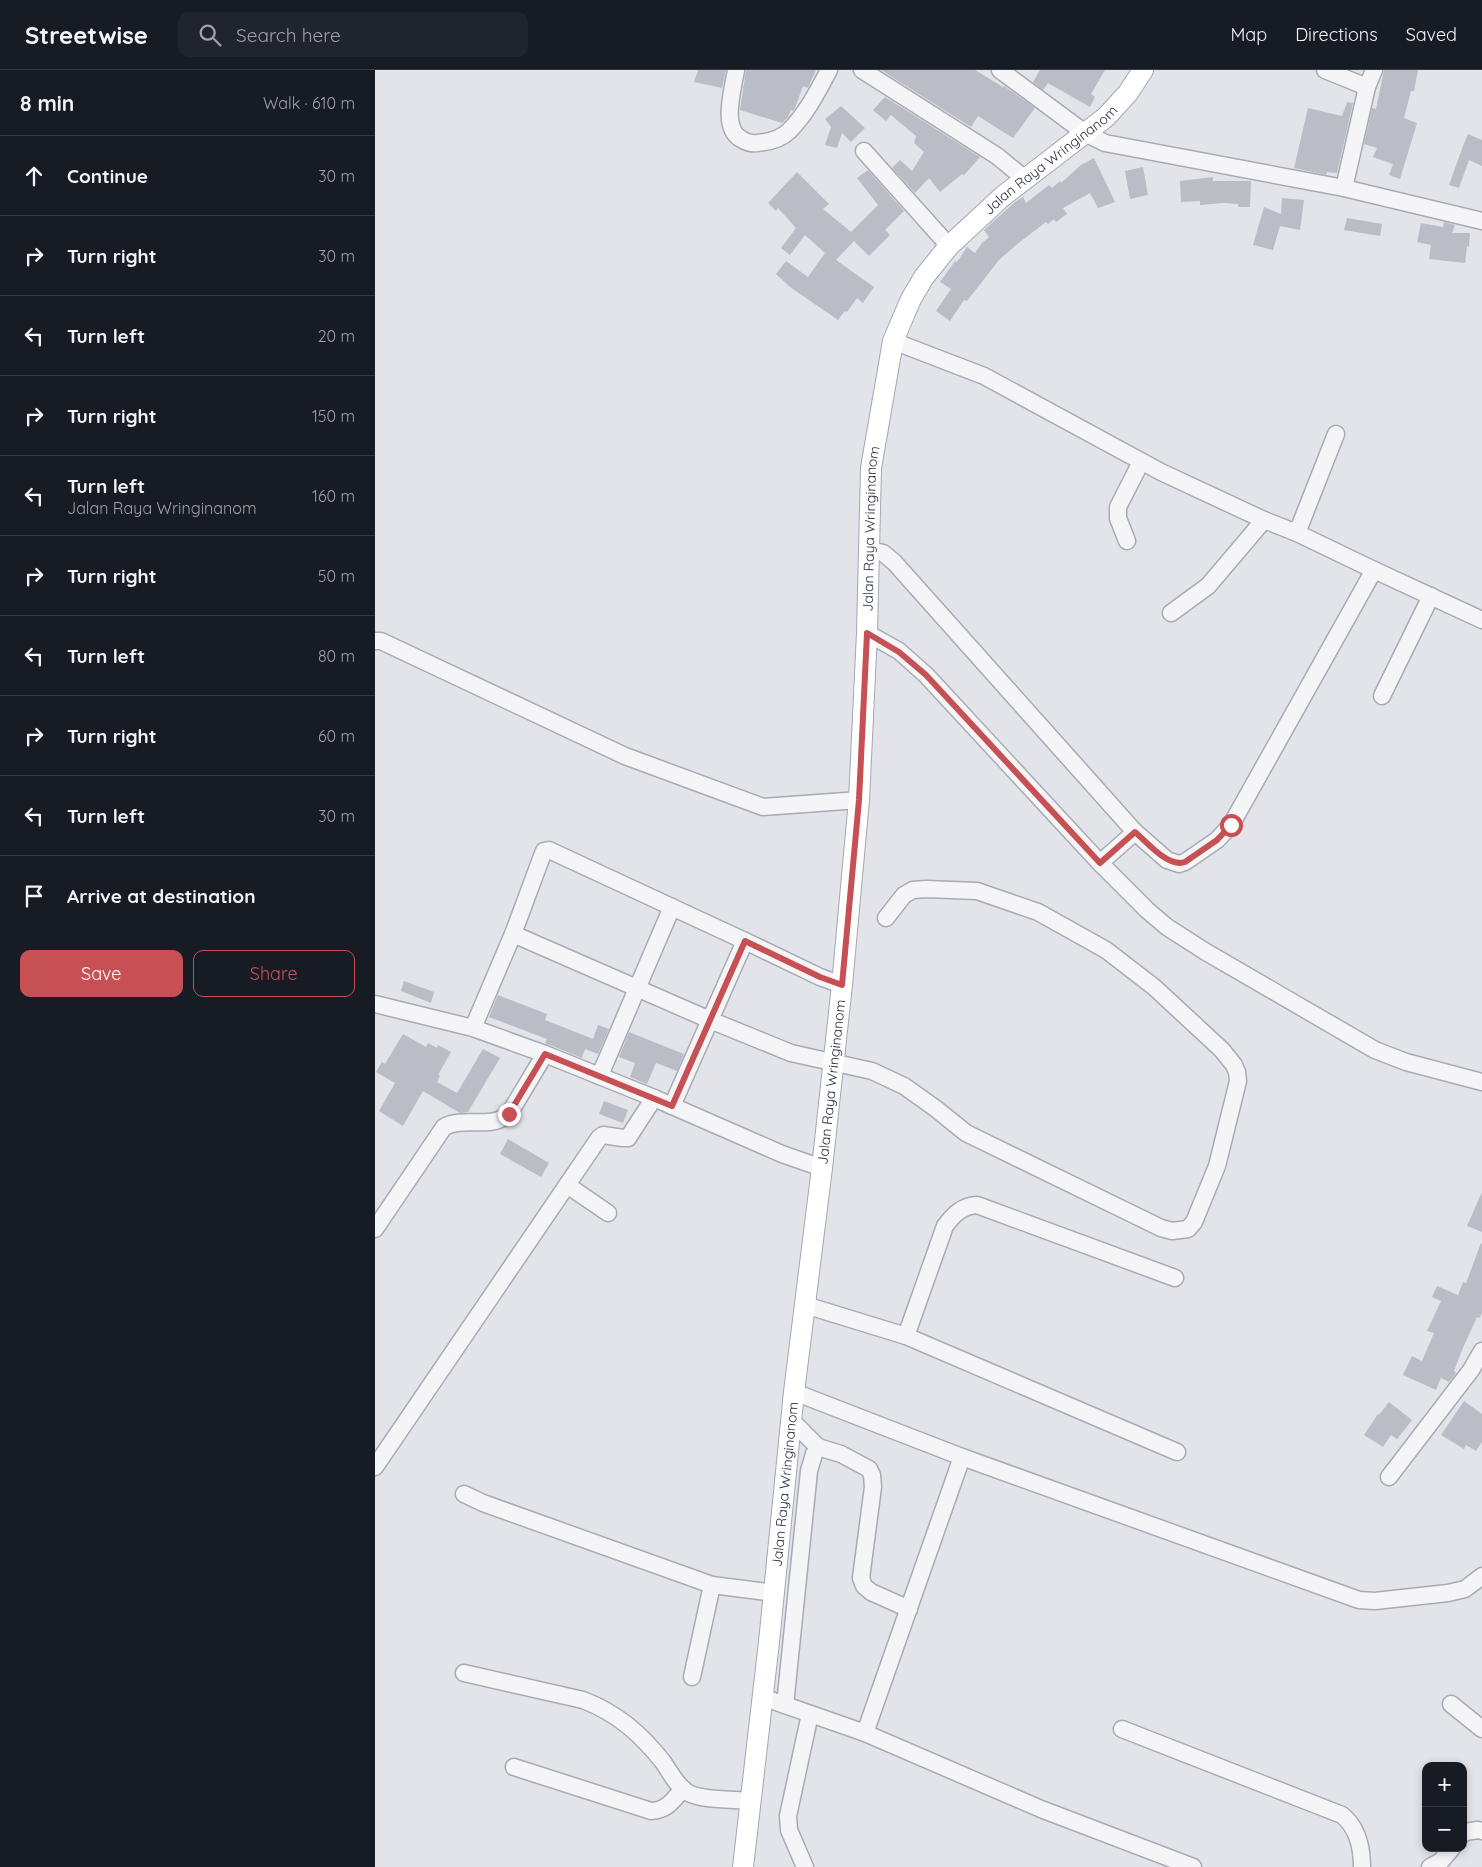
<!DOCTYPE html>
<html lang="en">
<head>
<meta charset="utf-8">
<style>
	:root { --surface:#171b24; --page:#20242c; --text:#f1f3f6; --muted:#9ea1a6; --line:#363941; --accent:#c65054 }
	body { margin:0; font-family:Quicksand,sans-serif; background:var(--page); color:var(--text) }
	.controls { position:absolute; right:15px; bottom:15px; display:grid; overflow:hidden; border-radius:10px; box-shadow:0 2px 8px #0003 }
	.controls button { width:45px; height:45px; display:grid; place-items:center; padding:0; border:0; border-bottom:1px solid var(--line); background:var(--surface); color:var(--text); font:25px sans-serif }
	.stop { position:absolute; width:15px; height:15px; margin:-11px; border:4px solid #c65054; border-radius:50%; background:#fff }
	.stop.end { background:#c65054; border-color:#fff; box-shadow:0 1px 5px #0008 }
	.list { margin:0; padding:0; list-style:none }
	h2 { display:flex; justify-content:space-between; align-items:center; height:65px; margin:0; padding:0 20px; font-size:21px }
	h2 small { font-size:16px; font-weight:400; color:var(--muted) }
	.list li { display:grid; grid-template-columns:32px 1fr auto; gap:15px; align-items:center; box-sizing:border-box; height:80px; padding:0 20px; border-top:1px solid var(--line) }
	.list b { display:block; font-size:19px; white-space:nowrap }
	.list p { margin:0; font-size:16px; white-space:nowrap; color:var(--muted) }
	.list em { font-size:16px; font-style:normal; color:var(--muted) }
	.actions { display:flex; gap:10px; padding:15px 20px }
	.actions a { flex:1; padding:11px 0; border:1px solid var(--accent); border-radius:10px; text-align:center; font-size:18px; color:var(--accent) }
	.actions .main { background:var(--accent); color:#fff }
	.icon { flex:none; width:28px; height:28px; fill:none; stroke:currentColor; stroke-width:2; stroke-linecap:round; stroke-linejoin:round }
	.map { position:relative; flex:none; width:1107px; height:1797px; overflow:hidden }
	header { display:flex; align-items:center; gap:30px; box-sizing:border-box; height:70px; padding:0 25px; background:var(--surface); border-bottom:1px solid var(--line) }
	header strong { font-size:24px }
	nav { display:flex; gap:28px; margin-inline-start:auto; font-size:18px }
	.search { width:350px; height:45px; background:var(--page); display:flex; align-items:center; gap:12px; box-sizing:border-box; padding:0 18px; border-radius:10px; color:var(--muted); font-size:19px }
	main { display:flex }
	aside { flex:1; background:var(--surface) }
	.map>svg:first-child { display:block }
</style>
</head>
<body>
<header>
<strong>Streetwise</strong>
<div class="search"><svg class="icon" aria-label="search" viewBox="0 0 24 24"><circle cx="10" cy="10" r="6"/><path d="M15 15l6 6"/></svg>Search here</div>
<nav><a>Map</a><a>Directions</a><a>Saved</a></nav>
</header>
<main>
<aside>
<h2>8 min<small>Walk · 610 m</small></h2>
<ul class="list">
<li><svg class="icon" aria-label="ahead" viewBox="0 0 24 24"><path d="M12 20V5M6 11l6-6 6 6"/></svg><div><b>Continue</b></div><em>30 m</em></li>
<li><svg class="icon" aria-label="right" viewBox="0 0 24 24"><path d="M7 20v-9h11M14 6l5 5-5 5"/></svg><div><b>Turn right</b></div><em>30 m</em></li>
<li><svg class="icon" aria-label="left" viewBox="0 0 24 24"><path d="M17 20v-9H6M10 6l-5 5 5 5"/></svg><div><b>Turn left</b></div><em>20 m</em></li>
<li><svg class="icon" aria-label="right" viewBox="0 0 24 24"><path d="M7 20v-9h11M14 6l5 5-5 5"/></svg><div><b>Turn right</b></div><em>150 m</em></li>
<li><svg class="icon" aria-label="left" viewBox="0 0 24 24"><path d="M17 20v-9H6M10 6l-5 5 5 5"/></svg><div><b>Turn left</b><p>Jalan Raya Wringinanom</p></div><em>160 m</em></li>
<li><svg class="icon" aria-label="right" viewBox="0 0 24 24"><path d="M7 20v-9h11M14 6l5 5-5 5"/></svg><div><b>Turn right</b></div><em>50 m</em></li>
<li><svg class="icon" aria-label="left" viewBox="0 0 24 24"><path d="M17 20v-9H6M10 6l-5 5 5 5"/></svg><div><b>Turn left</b></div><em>80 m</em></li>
<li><svg class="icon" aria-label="right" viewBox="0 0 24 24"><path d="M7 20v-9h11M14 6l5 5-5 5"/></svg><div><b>Turn right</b></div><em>60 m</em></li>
<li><svg class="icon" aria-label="left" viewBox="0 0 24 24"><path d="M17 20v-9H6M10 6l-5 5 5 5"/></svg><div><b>Turn left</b></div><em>30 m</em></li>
<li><svg class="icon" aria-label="arrive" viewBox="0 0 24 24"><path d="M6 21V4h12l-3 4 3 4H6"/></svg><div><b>Arrive at destination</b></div></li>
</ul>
<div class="actions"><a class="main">Save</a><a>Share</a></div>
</aside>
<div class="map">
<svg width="1107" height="1797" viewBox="0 0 1107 1797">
	<rect width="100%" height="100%" fill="#e2e4ea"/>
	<!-- building -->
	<g fill="#babdc6">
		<polygon points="323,0 351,0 347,18 319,12"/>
		<polygon points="371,0 441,0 433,18 428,16 420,38 418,41 416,40 413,47 407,53 365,40"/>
		<polygon points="506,0 600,0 628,17 629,16 660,38 638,68 603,46 596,57"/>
		<polygon points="665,0 730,0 716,24 720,27 715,37 673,13 668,20 658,12"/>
		<polygon points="1009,0 1043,0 1039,21 1036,21 1029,48 1042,53 1025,109 1014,105 1018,94 998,87 1002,78 989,74 997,38 1001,39"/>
		<polygon points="510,27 605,87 589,105 587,104 565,122 554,108 540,123 517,98 525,90 537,101 549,82 539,73 541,66 516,45 511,51 498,40"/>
		<polygon points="972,32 978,33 962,103 952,102 951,105 919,98 933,38 967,46"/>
		<polygon points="466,36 490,58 476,72 467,63 462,78 450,75 456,57 450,49"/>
		<polygon points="1093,64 1107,70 1107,96 1094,90 1084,118 1074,115 1088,76"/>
		<polygon points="719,88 740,132 723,138 715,123 688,138 692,144 681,152 679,149 673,154 671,152 641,175 624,190 592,231 589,230 575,251 561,241 576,219 565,212 580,191 582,192 592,177 600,183 607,173 614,167 609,160 640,132 648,127 651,133 674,115 677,118 685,111 686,113 706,95"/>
		<polygon points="768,97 773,125 755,129 750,101"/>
		<polygon points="493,100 529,141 510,160 515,165 494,186 479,171 461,190 499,217 488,233 482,228 472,242 470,241 463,250 415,217 401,204 411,191 433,207 450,183 430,165 415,185 406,178 421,158 403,138 401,141 393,133 422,102 454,134 448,139 476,162 503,135 482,108"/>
		<polygon points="838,107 838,111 876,111 875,137 863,137 863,134 848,133 825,135 825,131 806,132 805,111"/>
		<polygon points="907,128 929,130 925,160 905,156 898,180 878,175 889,137 906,144"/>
		<polygon points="972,148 1007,154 1005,166 969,160"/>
		<polygon points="1069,152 1080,155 1077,163 1095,163 1094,177 1092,176 1090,193 1054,189 1056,175 1042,172 1046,153 1068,157"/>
		<polygon points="29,911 59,922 56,933 26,921"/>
		<polygon points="123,925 172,944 170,950 218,969 223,955 234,959 223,984 210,979 207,988 170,973 172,969 114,947"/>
		<polygon points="254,962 309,984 302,1001 281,993 272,1014 255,1007 260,993 244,987"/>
		<polygon points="28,964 51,977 53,973 62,978 63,975 76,982 63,1005 65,1006 62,1012 82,1023 108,979 125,988 93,1042 85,1043 48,1021 28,1056 4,1041 20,1013 1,1002 7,992 10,994"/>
		<polygon points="229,1031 253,1040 248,1053 224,1044"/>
		<polygon points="133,1069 174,1093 166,1107 125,1084"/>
		<polygon points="1107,1122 1107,1162 1092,1156"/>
		<polygon points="1106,1173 1107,1174 1107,1242 1105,1248 1102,1247 1087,1280 1079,1301 1081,1302 1079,1306 1074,1312 1066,1308 1061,1320 1028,1305 1037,1286 1047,1291 1059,1263 1052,1261 1066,1231 1057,1227 1062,1216 1083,1225 1088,1212 1091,1213"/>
		<polygon points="1089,1331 1107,1344 1107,1372 1101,1381 1091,1375 1089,1379 1066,1365"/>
		<polygon points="1014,1332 1037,1350 1022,1369 1016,1365 1008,1377 989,1365 1003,1344 1004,1345"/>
	</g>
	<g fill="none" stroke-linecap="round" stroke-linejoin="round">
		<!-- minor casing -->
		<g stroke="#a7abb4" stroke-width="19">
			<g id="minor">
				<path d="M361,0C358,20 345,60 368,70C373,73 377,74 383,73C393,72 406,69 414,61C431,44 443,21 454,0"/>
				<polyline points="487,0 622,86 650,109"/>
				<polyline points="625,0 710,63 730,73 969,118 1107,151"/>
				<polyline points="950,0 992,17"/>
				<polyline points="489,81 574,176"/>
				<polyline points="969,118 992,17 999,0"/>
				<polyline points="518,271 609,306 786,402 889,450 922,463 999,500 1107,550"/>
				<polyline points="922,463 961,364"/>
				<polyline points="752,471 743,448 743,437 766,392"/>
				<polyline points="495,480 508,483 519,492 760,762 792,790 804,794 810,792 842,770 856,755 999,500"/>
				<polyline points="796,543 833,516 889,450"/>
				<polyline points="492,563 524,581 551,605 725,793 772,840 792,857 831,882 1000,980 1031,992 1107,1012"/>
				<polyline points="0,571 6,571 250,686 388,737 484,730"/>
				<polyline points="1007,626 1056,526"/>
				<polyline points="725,793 760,762"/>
				<polyline points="138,864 335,950 416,983 497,1001 529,1016 560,1038 591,1063 786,1158 797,1161 813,1159 819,1152 842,1096 863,1011 862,1002 859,995 847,980 779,917 731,880 663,842 602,821 551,819 538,820 529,825 511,848"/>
				<polyline points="0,934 98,958 170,984 279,1028 407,1084 447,1098"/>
				<polyline points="98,958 138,864 167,786 169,781 174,780 370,871 445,907 467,915"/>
				<polyline points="225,1005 297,837"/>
				<polyline points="297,1036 370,871"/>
				<polyline points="192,1115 233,1143"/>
				<path d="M0,1159L69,1057C89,1046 115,1060 134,1044L170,984"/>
				<polyline points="430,1235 531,1266 802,1382"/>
				<path d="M531,1266L570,1156C579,1144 587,1136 602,1135L800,1208"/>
				<polyline points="419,1322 587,1387 984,1530 1000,1531 1073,1523 1090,1519 1107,1506"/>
				<polyline points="416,1350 443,1377 466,1384 494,1399 497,1405 498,1417 486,1508 489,1516 496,1522 534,1539"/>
				<polyline points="0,1397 224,1068 228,1065 248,1068 253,1068 279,1028"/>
				<polyline points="1014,1407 1096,1300 1107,1281"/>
				<polyline points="89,1424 108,1433 337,1515 400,1523"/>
				<path d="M89,1603L208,1630C242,1643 266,1664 288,1692C295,1702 302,1716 312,1722C325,1731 360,1729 376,1731"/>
				<polyline points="317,1607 337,1515"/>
				<polyline points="387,1627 490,1663 666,1739 818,1797"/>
				<polyline points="1076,1634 1107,1659"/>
				<polyline points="410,1635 434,1401 439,1384 443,1377"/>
				<path d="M747,1659L967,1745C983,1758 987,1777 987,1797"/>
				<polyline points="490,1663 587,1387"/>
				<path d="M139,1697L276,1741C293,1740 298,1730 308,1719"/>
				<polyline points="1088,1764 1090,1762 1103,1760 1107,1761"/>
				<polyline points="430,1797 414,1760 413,1746 435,1644"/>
				<polyline points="1055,1797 1066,1791 1077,1778"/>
			</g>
		</g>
		<!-- major casing -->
		<g stroke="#a2a7b5" stroke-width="22">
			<g id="major">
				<path id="s1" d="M368,1797L394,1572L419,1322L447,1098L467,915L484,730L492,563L496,398L518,271L536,229L549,207L574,176L628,126L731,47L753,23L768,0"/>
			</g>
		</g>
		<!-- minor -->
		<use href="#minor" stroke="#f5f5f8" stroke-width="16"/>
		<!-- major -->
		<use href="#major" stroke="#fff" stroke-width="20"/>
	</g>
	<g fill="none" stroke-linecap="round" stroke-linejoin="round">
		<!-- route -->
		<path stroke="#c65054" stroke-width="6" d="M134,1044L170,984L297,1036L370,871L445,907L467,915L484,730L492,563L524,582L551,605L725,793L760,762C772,772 793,798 810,792L842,770L856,755"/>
	</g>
	<g text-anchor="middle" stroke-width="4" stroke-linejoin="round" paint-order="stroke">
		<!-- street labels -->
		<g font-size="14" fill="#2b3141" stroke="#f2f3f7">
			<text dy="5" stroke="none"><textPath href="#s1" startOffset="1779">Jalan Raya Wringinanom</textPath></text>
			<text dy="5" stroke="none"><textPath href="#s1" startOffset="1345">Jalan Raya Wringinanom</textPath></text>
			<text dy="5" stroke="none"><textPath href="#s1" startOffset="790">Jalan Raya Wringinanom</textPath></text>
			<text dy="5" stroke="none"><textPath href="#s1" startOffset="385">Jalan Raya Wringinanom</textPath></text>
		</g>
	</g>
</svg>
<div class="controls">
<button>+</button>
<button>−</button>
</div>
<div class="stop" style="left:856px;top:755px"></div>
<div class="stop end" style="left:134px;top:1044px"></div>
</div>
</main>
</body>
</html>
